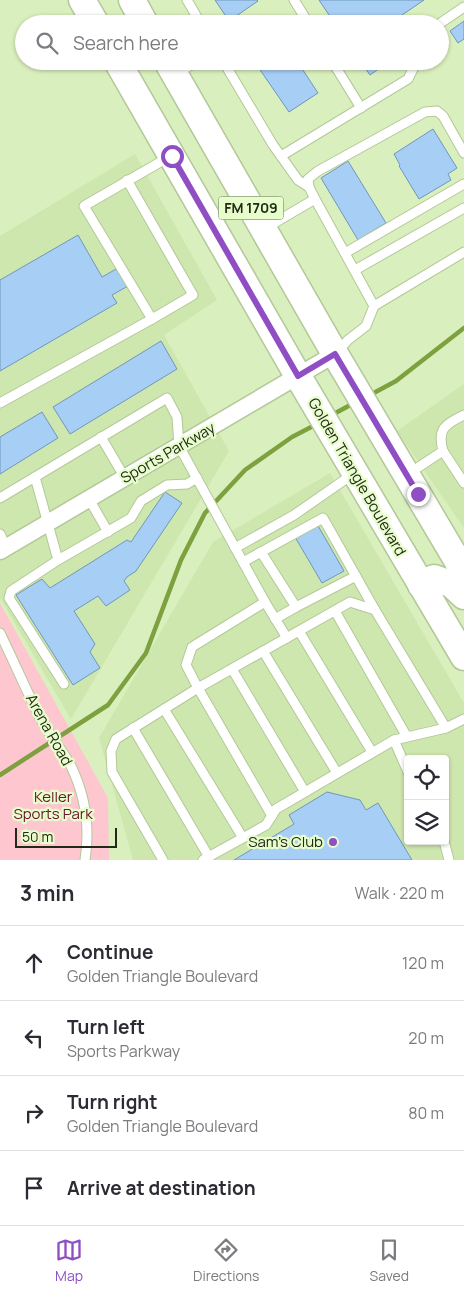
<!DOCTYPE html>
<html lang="en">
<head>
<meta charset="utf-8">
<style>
	:root { --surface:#fff; --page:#f2f2f3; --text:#2b2b33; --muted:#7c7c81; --line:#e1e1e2; --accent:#904ec4 }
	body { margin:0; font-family:Manrope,sans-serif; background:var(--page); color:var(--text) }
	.controls { position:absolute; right:15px; bottom:15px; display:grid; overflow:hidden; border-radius:5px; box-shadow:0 1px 4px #0004 }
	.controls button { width:45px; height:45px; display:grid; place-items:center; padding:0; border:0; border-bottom:1px solid var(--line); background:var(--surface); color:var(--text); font:25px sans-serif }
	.scale { position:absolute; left:15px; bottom:12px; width:102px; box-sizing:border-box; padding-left:5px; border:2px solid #222917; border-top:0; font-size:14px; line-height:18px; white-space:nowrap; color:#222917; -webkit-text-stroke:4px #e7fdcb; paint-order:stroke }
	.stop { position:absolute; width:15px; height:15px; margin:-11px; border:4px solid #904ec4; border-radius:50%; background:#fff }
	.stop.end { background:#904ec4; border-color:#fff; box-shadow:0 1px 5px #0008 }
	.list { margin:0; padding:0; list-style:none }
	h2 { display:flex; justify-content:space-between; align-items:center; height:65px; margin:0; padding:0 20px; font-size:21px }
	h2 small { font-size:16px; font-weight:400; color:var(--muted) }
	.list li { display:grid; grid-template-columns:32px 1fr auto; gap:15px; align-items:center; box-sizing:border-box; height:75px; padding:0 20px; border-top:1px solid var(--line) }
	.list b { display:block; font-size:19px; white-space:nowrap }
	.list p { margin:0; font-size:16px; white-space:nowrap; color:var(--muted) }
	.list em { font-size:16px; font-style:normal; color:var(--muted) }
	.icon { flex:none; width:28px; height:28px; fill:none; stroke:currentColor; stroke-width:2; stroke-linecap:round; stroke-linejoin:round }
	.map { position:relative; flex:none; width:464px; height:860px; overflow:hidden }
	.search { position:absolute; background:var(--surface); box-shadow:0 1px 4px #0004; left:15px; right:15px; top:15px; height:55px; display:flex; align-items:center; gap:12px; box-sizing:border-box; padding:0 18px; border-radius:28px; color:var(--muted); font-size:19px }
	.sheet { height:365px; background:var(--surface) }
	nav { display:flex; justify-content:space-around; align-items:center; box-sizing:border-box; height:70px; border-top:1px solid var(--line); background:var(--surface); font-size:14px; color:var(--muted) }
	nav a { display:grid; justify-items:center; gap:2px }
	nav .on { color:var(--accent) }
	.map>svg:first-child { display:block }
</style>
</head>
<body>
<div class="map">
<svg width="464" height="860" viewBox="0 0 464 860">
	<rect width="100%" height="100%" fill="#daefbe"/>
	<!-- built -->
	<g fill="#cee7ae" fill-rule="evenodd">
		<polygon points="135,154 217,300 164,335 229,451 71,719 0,598 0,236"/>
		<polygon points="464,384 464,528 397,431"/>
		<path d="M330,473L464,703V860H133L99,738L213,542ZM408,759H445V841H408Z"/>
	</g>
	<!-- green -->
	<polygon fill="#fec6cf" points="0,603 108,798 109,860 0,860"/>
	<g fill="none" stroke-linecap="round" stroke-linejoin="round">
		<!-- stream -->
		<g stroke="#7ca13e" stroke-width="4.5">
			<polyline points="370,395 396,381 464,328"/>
			<polyline points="330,416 354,403"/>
			<polyline points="0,775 108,705 146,653 181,560 205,513 245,470 292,437 317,424"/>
		</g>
	</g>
	<!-- building -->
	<g fill="#a7cef4" stroke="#7097bb">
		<polygon points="215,0 257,0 258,1 229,21"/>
		<polygon points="319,0 424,0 389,24 335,24"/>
		<polygon points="464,21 464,39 458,43 450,31"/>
		<polygon points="254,61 297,61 318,93 289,112"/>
		<polygon points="360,61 390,61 370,75"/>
		<polygon points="433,129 457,168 448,174 451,180 419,199 399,166 400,165 394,154"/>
		<polygon points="348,161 386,223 358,240 321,178"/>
		<polygon points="78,235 102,277 118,268 128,286 112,295 117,303 0,371 0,280"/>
		<polygon points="161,341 177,369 70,434 53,407"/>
		<polygon points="42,412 58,438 0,474 0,437"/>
		<polygon points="165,492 182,503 136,571 127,577 124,581 130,590 106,606 98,596 74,611 95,644 90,652 100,668 73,685 16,595 42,579 50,588 127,540 131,542"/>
		<polygon points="317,524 344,571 322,583 295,537"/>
		<polygon points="327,792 360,800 366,810 378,803 412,860 234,860 294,824 289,815"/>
	</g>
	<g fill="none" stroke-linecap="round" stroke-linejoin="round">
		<!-- service casing -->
		<g stroke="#b3c898" stroke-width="11">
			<g id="service">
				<polyline points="187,0 201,24"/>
				<polyline points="294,0 309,24"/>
				<polyline points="439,24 464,7"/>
				<polyline points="223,61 273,145 298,180 309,187"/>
				<polyline points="332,61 361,108"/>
				<polyline points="177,73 198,61"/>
				<polyline points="281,156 408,79 417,61"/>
				<polyline points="127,180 193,295 152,319"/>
				<polyline points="315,199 309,187 308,179 318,171 425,112 437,111 443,116 464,153"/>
				<polyline points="264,229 315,199 374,306 366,326 348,340 337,352"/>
				<polyline points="345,253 464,184"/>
				<polyline points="355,270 464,208"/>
				<polyline points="374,306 464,252"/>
				<polyline points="0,403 152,319 84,206 169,157"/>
				<polyline points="101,437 125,478"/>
				<polyline points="443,451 464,483"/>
				<path d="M408,474L443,451C437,429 445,424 464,415"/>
				<polyline points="35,477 58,560"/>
				<polyline points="0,498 167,398 177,417 179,446 265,602 192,647 186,665 198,688 116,739 111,751 112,772 163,860"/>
				<polyline points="89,499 108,532"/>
				<polyline points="0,534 6,547"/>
				<polyline points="235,548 294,515 353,474"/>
				<polyline points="261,552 296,607 356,576"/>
				<polyline points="243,562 323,518 375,610 446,728"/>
				<polyline points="265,602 287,638"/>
				<polyline points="335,611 407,737"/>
				<polyline points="275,619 296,607"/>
				<polyline points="299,631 372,752"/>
				<path d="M0,633C13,660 25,687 38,714C47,732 61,748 71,766C85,795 90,828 85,860"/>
				<polyline points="263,651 337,773"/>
				<polyline points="232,669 305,792"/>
				<polyline points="64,684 9,598 11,591 58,560 131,518 141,501 167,485 187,484 197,478"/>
				<polyline points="164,709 243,838"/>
				<polyline points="133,728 209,857"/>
				<polyline points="394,740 408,772"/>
				<polyline points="272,816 198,688 350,602 375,610"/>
				<polyline points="444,841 449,860"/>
				<polyline points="203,860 266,825 276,809 394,740 446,728 464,719"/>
			</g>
		</g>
		<!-- minor casing -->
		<g stroke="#b3c898" stroke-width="19">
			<polyline id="minor" points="0,551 335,354"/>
		</g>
		<!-- primary casing -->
		<g stroke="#b3c898" stroke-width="29">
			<g id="primary">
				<polyline points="82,0 96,24"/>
				<polyline points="132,0 145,24"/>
				<polyline points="117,61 298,376 464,657"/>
				<polyline points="167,61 335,354 464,572"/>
				<polyline points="421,585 434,578 451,584 464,596"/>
			</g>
		</g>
		<!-- service -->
		<use href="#service" stroke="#fff" stroke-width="9"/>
		<!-- minor -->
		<use href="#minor" stroke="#fff" stroke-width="16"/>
		<!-- primary -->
		<use href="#primary" stroke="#fff" stroke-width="26"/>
	</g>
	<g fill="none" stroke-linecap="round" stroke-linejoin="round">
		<!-- route -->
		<polyline stroke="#904ec4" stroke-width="6" points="172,156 298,376 335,354 418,494"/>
	</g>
	<!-- markers -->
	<circle fill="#904ec4" stroke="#e7fdcb" stroke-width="2" cx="333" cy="842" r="5"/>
	<g text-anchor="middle" stroke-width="4.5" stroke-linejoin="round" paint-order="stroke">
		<!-- shield labels -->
		<rect fill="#e7fdcb" stroke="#5d694d" stroke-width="1" x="218.5" y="196.5" width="65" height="23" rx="4"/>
		<g font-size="14" font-weight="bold" fill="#222917">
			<text x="251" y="213">FM 1709</text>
		</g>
		<!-- street labels -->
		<g font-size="15" fill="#222917" stroke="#e7fdcb">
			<text transform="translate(168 453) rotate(-30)" y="5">Sports Parkway</text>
			<text transform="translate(357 477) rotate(60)" y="5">Golden Triangle Boulevard</text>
			<text transform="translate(49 730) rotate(61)" y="5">Arena Road</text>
		</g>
		<!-- park labels -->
		<g font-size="15" fill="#6a1430" stroke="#e7fdcb">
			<text x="53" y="802">Keller<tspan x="53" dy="17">Sports Park</tspan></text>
		</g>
		<!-- poi labels -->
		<g font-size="15" fill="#222917" stroke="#e7fdcb" text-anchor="end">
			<text x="323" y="847">Sam's Club</text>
		</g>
	</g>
</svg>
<div class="controls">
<button><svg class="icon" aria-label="locate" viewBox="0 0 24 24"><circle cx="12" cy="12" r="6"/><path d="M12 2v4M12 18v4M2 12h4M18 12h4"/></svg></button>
<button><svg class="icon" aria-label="layers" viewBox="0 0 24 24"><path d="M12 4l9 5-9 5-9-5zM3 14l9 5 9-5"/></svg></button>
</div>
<div class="scale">50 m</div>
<div class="stop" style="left:172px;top:156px"></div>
<div class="stop end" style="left:418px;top:494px"></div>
<div class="search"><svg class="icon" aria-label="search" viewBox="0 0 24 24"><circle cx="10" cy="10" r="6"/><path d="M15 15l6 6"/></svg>Search here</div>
</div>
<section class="sheet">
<h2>3 min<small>Walk · 220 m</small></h2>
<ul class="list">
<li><svg class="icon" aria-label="ahead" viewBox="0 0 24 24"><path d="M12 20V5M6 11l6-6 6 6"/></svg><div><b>Continue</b><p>Golden Triangle Boulevard</p></div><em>120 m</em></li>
<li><svg class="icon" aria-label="left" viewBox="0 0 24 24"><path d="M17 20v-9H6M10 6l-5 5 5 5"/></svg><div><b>Turn left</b><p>Sports Parkway</p></div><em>20 m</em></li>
<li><svg class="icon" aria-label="right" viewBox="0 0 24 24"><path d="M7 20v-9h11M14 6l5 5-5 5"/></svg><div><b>Turn right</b><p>Golden Triangle Boulevard</p></div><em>80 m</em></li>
<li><svg class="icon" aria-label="arrive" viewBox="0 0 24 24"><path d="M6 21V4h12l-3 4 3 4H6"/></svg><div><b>Arrive at destination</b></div></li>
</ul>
</section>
<nav>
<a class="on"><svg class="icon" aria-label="map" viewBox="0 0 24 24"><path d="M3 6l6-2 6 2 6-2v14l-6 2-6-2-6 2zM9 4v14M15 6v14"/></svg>Map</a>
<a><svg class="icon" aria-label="directions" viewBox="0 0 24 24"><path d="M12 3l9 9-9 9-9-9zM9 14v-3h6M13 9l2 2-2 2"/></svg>Directions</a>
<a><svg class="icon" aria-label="saved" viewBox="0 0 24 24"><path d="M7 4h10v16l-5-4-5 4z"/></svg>Saved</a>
</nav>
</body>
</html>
